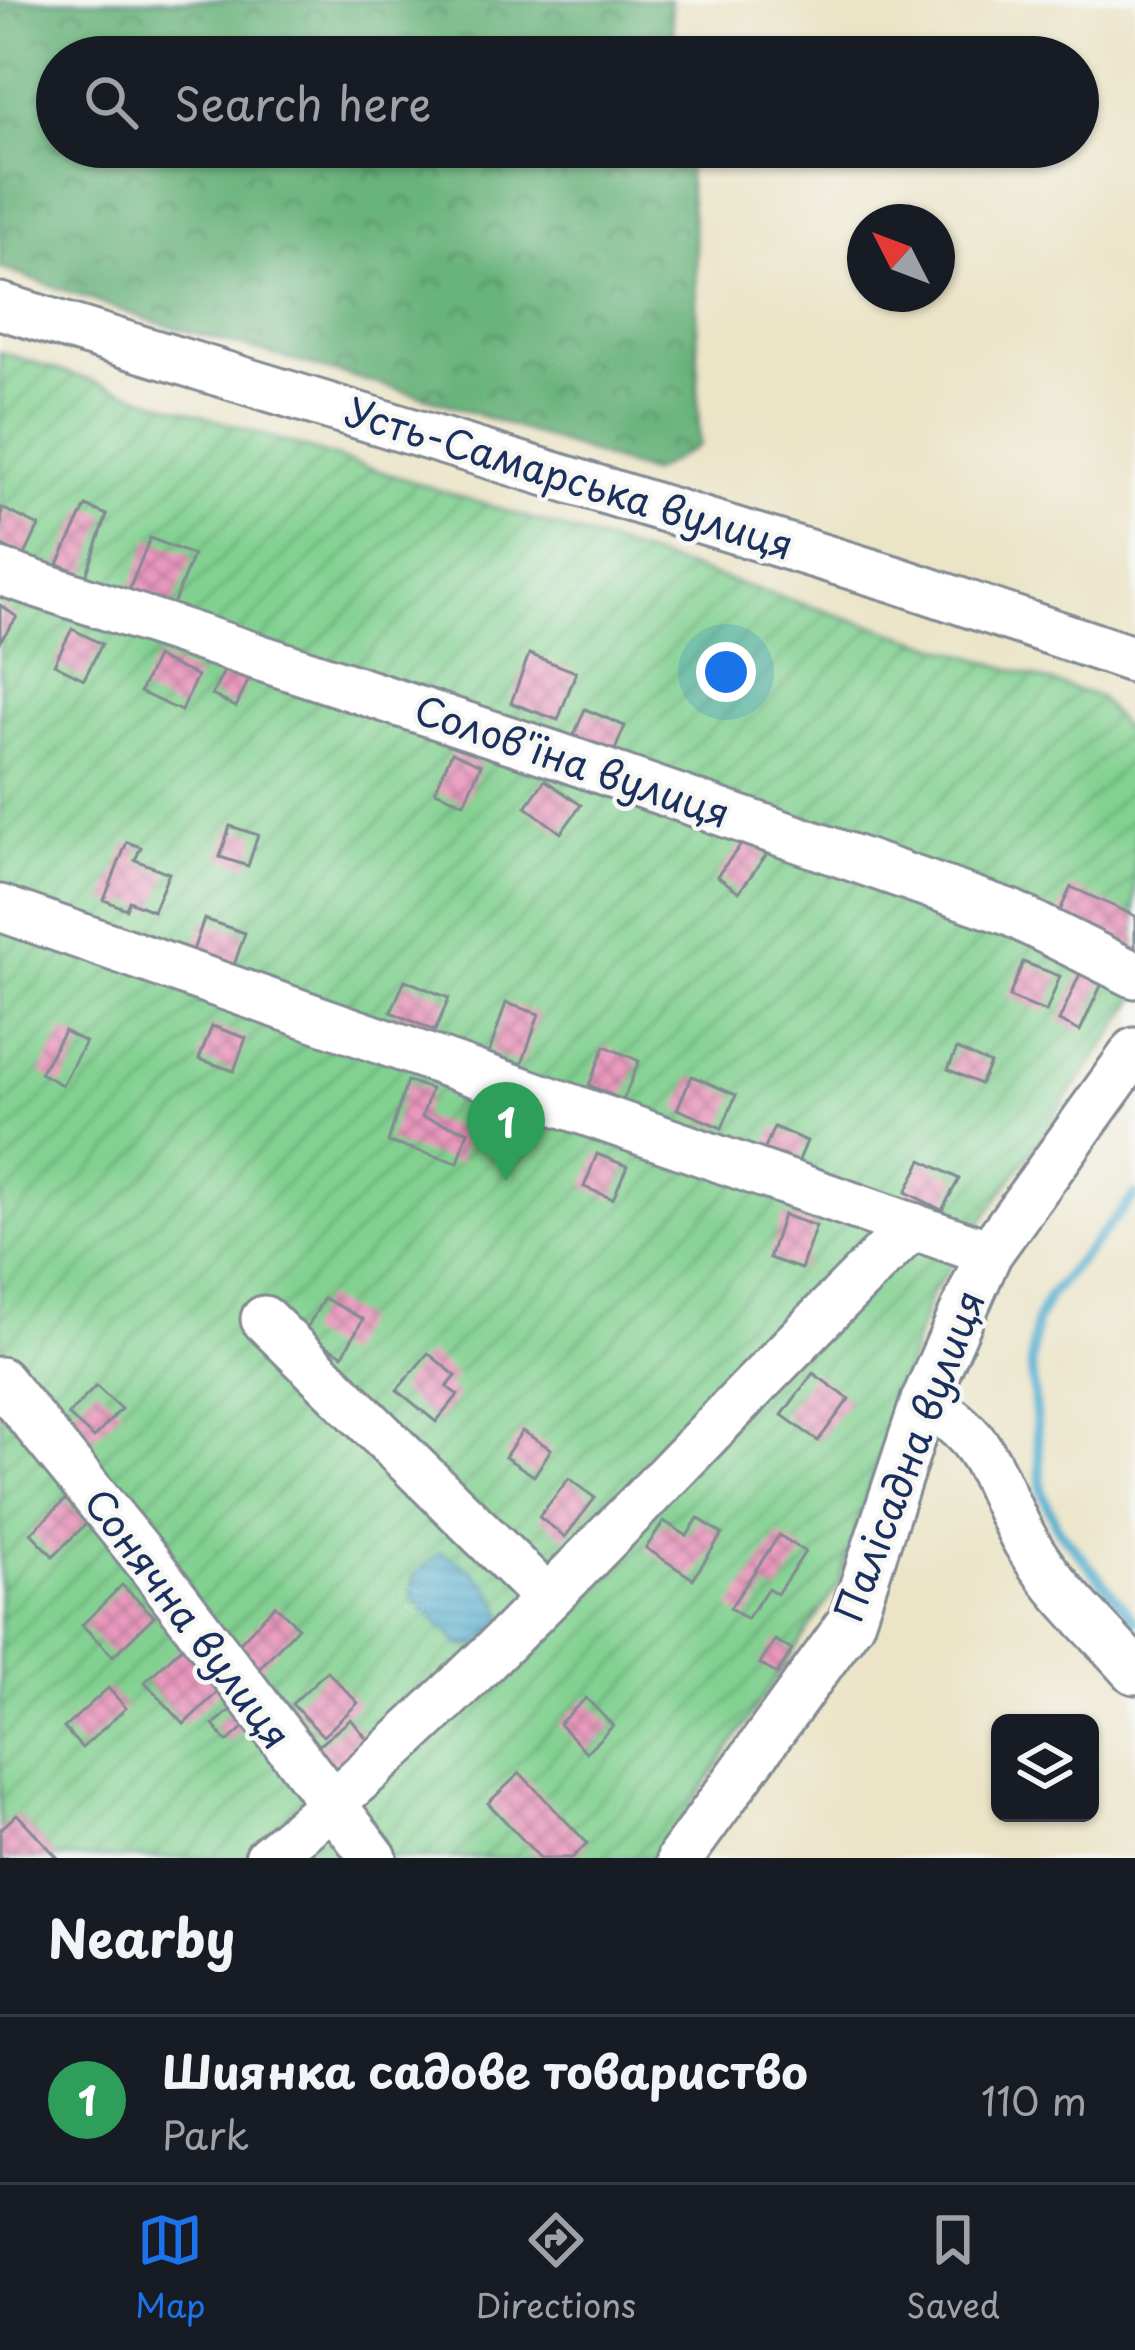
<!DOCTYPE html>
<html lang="en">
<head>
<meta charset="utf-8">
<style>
	:root { --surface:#171b24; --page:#242831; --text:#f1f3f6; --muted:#9ea1a6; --line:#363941; --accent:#1a73e8 }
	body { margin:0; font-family:"Playpen Sans",sans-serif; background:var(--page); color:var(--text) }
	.controls { position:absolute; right:36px; bottom:36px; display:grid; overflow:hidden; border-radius:18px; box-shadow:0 3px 9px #0004 }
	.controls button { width:108px; height:108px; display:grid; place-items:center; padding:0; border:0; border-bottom:3px solid var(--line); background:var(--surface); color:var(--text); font:60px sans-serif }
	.compass { position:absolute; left:847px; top:204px; width:108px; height:108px; border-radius:50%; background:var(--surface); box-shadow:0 3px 9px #0004; rotate:312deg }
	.you { position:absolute; left:726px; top:672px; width:42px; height:42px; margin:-30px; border:9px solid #fff; border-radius:50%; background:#1a73e8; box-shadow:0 0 0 18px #1a73e833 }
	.badge { display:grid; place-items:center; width:78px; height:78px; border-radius:50%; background:var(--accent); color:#fff; font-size:39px; font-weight:700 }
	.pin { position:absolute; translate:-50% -99px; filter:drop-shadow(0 3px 6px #0008) }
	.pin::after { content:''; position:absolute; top:63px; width:42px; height:36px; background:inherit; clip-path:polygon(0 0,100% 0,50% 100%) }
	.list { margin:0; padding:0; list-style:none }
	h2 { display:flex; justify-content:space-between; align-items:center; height:156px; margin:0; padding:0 48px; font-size:51px }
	h2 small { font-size:39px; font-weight:400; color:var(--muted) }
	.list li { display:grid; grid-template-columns:78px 1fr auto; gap:36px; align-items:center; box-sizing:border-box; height:168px; padding:0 48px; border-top:3px solid var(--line) }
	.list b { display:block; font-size:45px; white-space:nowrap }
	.list p { margin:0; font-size:39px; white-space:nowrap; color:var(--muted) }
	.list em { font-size:39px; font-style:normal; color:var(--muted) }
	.icon { flex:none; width:66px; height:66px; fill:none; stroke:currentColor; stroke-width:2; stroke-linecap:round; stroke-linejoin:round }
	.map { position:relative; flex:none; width:1135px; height:1858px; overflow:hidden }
	.search { position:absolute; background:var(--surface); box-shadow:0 3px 9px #0004; left:36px; right:36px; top:36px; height:132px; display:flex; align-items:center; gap:30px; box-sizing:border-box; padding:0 42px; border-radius:66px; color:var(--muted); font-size:45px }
	.sheet { height:324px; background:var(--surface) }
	nav { display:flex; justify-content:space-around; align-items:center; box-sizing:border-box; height:168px; border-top:3px solid var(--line); background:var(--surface); font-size:33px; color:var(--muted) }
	nav a { display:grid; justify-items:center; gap:6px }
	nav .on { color:var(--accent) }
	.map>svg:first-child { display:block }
</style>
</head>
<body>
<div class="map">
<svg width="1135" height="1858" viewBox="0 0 1135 1858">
	<defs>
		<pattern id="forest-crowns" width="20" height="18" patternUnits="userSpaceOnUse" patternTransform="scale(3)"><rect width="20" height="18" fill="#69b37b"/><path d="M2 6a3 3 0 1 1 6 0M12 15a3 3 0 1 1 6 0" fill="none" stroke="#569268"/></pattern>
		<pattern id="garden-furrows" width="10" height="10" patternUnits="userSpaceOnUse" patternTransform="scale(3)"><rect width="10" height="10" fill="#82d191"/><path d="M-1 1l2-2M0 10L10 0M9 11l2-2" fill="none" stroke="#6aaa7a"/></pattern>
		<pattern id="water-rules" width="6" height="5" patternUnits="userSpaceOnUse" patternTransform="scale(3)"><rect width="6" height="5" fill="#51aecf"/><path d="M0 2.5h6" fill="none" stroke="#428eab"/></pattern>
		<pattern id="building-cross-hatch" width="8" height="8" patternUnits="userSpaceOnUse" patternTransform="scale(3)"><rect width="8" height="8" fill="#ea99bd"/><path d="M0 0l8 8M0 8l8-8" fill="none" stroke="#bd7d9d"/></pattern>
	</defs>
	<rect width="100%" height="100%" fill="#f6f6f2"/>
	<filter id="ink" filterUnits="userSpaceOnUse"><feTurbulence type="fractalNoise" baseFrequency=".00833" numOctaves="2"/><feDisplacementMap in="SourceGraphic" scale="24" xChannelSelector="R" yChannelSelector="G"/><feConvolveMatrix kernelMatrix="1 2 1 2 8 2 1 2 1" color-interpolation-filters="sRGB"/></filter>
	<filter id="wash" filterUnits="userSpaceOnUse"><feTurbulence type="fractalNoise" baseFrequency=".004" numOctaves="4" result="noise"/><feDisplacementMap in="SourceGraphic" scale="48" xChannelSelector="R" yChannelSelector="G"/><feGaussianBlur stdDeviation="2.7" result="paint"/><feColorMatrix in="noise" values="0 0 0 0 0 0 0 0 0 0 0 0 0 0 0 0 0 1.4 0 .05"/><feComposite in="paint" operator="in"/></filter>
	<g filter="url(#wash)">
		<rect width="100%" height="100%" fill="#ebe4c7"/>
		<!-- forest -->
		<polygon fill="url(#forest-crowns)" stroke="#42716c" stroke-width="3" points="0,0 670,0 676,57 57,57 57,147 685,147 696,252 699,445 650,473 429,398 155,322 0,268"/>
		<!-- garden -->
		<polygon fill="url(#garden-furrows)" stroke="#4e8078" stroke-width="3" points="0,352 1099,697 1135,742 1135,1001 930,1296 839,1583 656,1858 0,1858"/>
		<!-- water -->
		<path fill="url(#water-rules)" stroke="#366e96" stroke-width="3" d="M440,1552C467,1565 497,1586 504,1618L476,1646H461L411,1596L414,1576Z"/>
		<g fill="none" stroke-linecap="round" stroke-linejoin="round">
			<!-- stream -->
			<polyline stroke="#51aecf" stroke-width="10" points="1135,1195 1049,1296 1036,1323 1031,1362 1042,1492 1057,1527 1135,1621"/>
		</g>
		<g id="blocks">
			<!-- building -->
			<g fill="url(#building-cross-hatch)">
				<polygon points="86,506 107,515 86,576 58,564"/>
				<polygon points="2,508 39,526 24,557 0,545"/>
				<polygon points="150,538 193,555 170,612 127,595"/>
				<polygon points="0,605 17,617 0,641"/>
				<polygon points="72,629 102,644 84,679 54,664"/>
				<polygon points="529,654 576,672 558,720 511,703"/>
				<polygon points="156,657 197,676 181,711 140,692"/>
				<polygon points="226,667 249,679 236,707 212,695"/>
				<polygon points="585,709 625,726 614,752 574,735"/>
				<polygon points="452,752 481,765 464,803 435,791"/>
				<polygon points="545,780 581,805 561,833 526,807"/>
				<polygon points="230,826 258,835 248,866 220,857"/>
				<polygon points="746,838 767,854 739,892 717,876"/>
				<polygon points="127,842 141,847 135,860 169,873 153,911 129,901 126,909 104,900"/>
				<polygon points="1071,887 1135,916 1135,952 1057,917"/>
				<polygon points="204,919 245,933 231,974 190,959"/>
				<polygon points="1023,962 1060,976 1046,1012 1009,997"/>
				<polygon points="1083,967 1105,977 1080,1031 1059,1021"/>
				<polygon points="405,980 449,998 435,1031 391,1012"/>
				<polygon points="506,1003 539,1014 522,1064 489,1053"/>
				<polygon points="212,1026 246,1038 234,1071 199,1059"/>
				<polygon points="64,1031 85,1042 62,1085 40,1073"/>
				<polygon points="605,1046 639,1061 623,1100 589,1085"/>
				<polygon points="957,1049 990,1064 980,1084 948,1069"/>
				<polygon points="692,1076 736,1095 722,1128 677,1109"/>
				<polygon points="407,1081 431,1089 422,1117 468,1131 458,1163 388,1142"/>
				<polygon points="774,1127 807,1141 794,1172 761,1158"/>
				<polygon points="597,1154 627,1166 613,1199 584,1187"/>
				<polygon points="922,1160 959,1179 942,1210 906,1192"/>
				<polygon points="783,1215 816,1226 801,1269 769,1258"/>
				<polygon points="324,1298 363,1319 343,1355 304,1333"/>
				<polygon points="428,1353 456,1376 447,1387 458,1395 436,1422 397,1390"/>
				<polygon points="813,1373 849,1399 818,1441 782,1415"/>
				<polygon points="96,1386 121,1409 94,1438 68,1415"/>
				<polygon points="522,1431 551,1449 534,1476 505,1457"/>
				<polygon points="569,1478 595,1498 565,1537 539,1517"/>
				<polygon points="66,1499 88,1522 53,1556 31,1533"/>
				<polygon points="698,1518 722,1534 693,1579 646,1548 664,1521 687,1536"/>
				<polygon points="779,1535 805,1552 777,1594 768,1588 747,1619 730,1608"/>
				<polygon points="122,1585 154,1616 113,1656 82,1625"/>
				<polygon points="275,1605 298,1627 254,1674 230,1653"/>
				<polygon points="775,1640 792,1650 777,1674 760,1664"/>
				<polygon points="184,1645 223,1687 184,1724 145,1682"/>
				<polygon points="327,1671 358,1703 323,1736 292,1704"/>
				<polygon points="108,1688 126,1708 82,1748 64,1728"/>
				<polygon points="586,1698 613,1726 586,1752 559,1724"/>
				<polygon points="240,1702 254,1718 227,1742 213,1725"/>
				<polygon points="351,1719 375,1749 333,1782 309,1753"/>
				<polygon points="520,1773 587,1843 572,1858 540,1858 488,1803"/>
				<polygon points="17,1814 58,1858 0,1858 0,1830"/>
			</g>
		</g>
	</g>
	<g filter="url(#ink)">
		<use href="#blocks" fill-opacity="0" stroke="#838a92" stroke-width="3"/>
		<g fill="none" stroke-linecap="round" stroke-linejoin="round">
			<!-- minor casing -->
			<g stroke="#838a92" stroke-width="51">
				<g id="minor">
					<polyline points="0,306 894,579 1135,660"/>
					<polyline points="0,572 556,755 1011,913 1135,975"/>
					<polyline points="0,908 989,1253"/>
					<polyline points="264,1319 547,1598"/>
					<polyline points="0,1380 144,1557 374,1858"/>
					<path d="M924,1401C995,1444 989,1477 1026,1542C1052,1588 1100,1631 1135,1671"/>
					<path d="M268,1858C500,1666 698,1435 913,1226"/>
					<polyline points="680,1858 851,1622 924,1401 989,1253 1135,1051"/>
				</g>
			</g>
			<!-- minor -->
			<use href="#minor" stroke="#fff" stroke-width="45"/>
		</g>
	</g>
	<g text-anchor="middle" stroke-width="9" stroke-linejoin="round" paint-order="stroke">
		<!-- street labels -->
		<g font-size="39" fill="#1b2f5e" stroke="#f6f6f2">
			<text transform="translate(569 479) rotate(17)" y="14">Усть-Самарська вулиця</text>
			<text transform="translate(572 762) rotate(19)" y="14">Солов'їна вулиця</text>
			<text transform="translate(910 1456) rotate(-69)" y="14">Палісадна вулиця</text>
			<text transform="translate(187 1619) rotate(53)" y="14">Сонячна вулиця</text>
		</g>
	</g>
</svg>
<div class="controls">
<button><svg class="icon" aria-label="layers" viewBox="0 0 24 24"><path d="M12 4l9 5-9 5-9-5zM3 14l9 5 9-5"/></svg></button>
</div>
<svg class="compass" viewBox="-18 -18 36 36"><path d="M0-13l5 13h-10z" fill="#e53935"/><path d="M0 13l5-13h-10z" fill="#9ea1a6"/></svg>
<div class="you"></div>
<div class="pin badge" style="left:506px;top:1181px;background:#2e9e5b">1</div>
<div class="search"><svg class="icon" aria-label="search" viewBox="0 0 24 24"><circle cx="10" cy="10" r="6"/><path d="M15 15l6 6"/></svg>Search here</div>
</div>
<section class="sheet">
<h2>Nearby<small></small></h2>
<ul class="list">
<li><span class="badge" style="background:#2e9e5b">1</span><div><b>Шиянка садове товариство</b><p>Park</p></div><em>110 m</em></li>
</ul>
</section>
<nav>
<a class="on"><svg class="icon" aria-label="map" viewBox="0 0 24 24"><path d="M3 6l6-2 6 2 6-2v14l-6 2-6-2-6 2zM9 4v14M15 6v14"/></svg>Map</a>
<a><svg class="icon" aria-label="directions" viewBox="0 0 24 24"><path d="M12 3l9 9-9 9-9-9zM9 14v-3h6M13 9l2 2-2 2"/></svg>Directions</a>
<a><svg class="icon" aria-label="saved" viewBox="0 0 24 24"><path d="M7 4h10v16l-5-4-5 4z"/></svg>Saved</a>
</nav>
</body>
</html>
